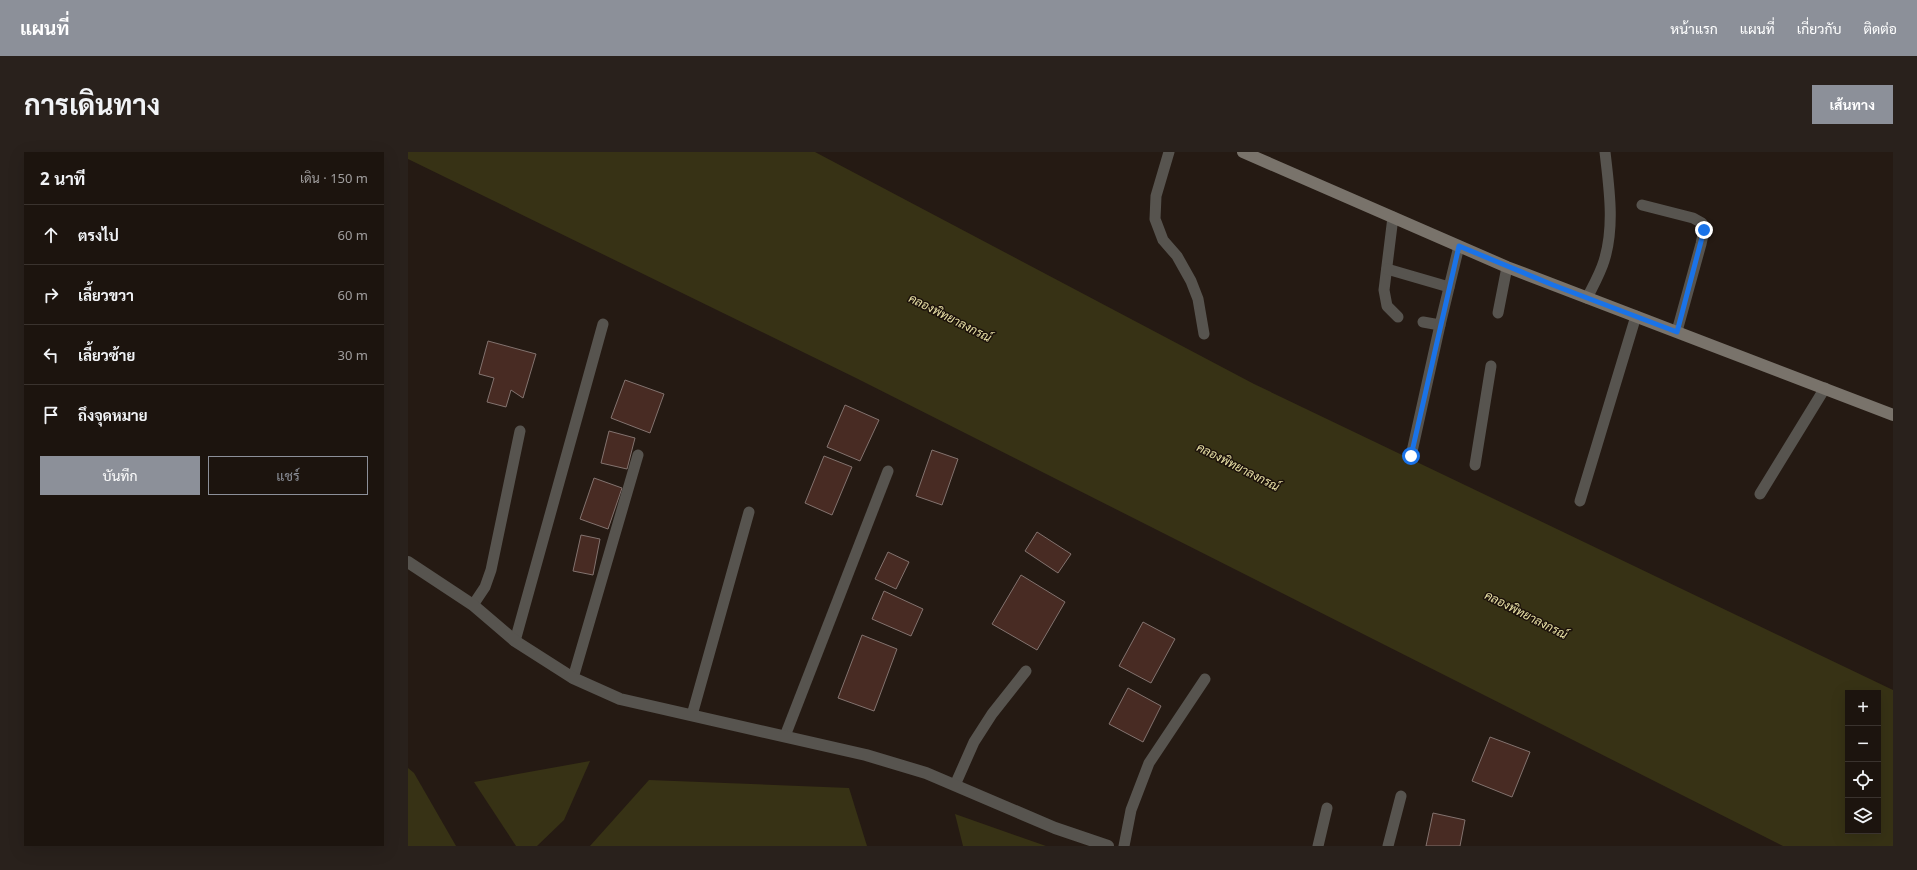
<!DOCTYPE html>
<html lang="th">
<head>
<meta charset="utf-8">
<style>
	:root { --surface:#1c140e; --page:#29211c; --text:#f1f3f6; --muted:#a09e9e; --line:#3a332e; --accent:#8c9099 }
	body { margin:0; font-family:"Noto Sans",Sarabun,sans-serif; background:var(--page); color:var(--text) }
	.controls { position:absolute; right:12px; bottom:12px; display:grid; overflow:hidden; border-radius:0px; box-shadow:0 4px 16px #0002 }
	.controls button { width:36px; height:36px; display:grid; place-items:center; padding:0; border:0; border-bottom:1px solid var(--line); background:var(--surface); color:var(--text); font:20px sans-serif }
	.stop { position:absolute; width:12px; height:12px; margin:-9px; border:3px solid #1a73e8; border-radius:50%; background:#fff }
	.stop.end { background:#1a73e8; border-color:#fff; box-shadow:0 1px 4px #0008 }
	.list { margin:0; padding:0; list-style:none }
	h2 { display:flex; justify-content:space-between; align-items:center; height:52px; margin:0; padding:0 16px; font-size:17px }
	h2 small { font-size:13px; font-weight:400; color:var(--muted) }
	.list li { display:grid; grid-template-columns:26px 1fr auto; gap:12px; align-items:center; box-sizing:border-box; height:60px; padding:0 16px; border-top:1px solid var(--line) }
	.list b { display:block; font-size:15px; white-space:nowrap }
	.list em { font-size:13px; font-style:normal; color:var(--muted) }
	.actions { display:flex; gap:8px; padding:12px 16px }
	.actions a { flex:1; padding:9px 0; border:1px solid var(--accent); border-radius:0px; text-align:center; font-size:14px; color:var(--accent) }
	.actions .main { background:var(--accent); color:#fff }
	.icon { flex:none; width:22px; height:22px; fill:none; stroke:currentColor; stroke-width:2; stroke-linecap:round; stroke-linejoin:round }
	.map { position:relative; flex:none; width:1485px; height:694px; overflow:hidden; border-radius:0px }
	header { display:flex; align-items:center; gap:24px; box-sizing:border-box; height:56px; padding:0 20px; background:var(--accent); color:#fff }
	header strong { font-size:19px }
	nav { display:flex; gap:22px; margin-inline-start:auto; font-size:14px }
	.intro { display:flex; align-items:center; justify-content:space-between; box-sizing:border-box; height:96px; padding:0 24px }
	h1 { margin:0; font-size:28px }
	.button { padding:10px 18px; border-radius:0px; background:var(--accent); color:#fff; font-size:14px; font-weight:700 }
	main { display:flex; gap:24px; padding:0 24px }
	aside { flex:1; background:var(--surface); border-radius:0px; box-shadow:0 4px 16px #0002 }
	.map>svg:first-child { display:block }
</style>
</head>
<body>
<header>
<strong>แผนที่</strong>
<nav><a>หน้าแรก</a><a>แผนที่</a><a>เกี่ยวกับ</a><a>ติดต่อ</a></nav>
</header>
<div class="intro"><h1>การเดินทาง</h1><a class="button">เส้นทาง</a></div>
<main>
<aside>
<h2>2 นาที<small>เดิน · 150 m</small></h2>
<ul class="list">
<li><svg class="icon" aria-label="ahead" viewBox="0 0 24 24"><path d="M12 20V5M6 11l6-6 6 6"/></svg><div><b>ตรงไป</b></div><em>60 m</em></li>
<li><svg class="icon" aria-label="right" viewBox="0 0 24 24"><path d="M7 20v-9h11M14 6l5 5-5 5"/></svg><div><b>เลี้ยวขวา</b></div><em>60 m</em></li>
<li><svg class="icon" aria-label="left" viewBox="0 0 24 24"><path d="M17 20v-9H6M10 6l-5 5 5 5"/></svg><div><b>เลี้ยวซ้าย</b></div><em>30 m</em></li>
<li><svg class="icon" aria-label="arrive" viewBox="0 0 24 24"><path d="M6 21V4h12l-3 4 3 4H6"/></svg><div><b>ถึงจุดหมาย</b></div></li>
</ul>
<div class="actions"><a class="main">บันทึก</a><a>แชร์</a></div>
</aside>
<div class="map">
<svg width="1485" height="694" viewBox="0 0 1485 694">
	<rect width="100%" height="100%" fill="#251a13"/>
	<!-- water -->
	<g fill="#373215" fill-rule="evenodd">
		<path d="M0,0H407L846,232L1485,538V694H1375L450,227L0,7ZM1440,541H1470V679H1440Z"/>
		<polygon points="182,609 156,668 129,694 108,694 66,630"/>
		<polygon points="0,616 6,621 48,694 0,694"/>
		<polygon points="241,628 441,636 459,694 182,694"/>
		<polygon points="547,662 638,694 555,694"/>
	</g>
	<!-- building -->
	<g fill="#482b23" stroke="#83736f">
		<polygon points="80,189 128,202 115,246 103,238 98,255 79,250 86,226 71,222"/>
		<polygon points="217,228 256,242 242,281 203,266"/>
		<polygon points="437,253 471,268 452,309 419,295"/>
		<polygon points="201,279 227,286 219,317 193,311"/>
		<polygon points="524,298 550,307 534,353 508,344"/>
		<polygon points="416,304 444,315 424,363 397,351"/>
		<polygon points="186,326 214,336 200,377 172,367"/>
		<polygon points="629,380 663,402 650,421 617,399"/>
		<polygon points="173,383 192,387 185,423 165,419"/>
		<polygon points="480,400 501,410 488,437 467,427"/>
		<polygon points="613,423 657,450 629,498 584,472"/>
		<polygon points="476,439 515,457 503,484 464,467"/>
		<polygon points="735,470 767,487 743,531 711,514"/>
		<polygon points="454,483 489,497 466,559 430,546"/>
		<polygon points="720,536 753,554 735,590 701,572"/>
		<polygon points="1082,585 1122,600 1104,645 1064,629"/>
		<polygon points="1025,661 1057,668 1052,694 1018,694"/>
	</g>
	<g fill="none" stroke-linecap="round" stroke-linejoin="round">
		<!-- lane -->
		<g stroke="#57544f" stroke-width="11">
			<polyline points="761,0 748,44 747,67 755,88 769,104 783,129 790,147 796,182"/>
			<polyline points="1234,53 1285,66 1294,71 1296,78 1293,92 1269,179"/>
			<polyline points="985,65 976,138 979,154 990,165"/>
			<polyline points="979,117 1041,135"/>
			<path d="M1179,146C1185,134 1192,122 1196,109C1207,74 1201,36 1197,0"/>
			<polyline points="1090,161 1099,115"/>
			<polyline points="1015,170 1032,173 1051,94"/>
			<polyline points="1003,304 1032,173"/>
			<polyline points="1067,313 1083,214"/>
			<polyline points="1352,342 1417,236"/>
			<polyline points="1172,349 1228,164"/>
			<polyline points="65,453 77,435 83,418 112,279"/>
			<polyline points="107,489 195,172"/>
			<polyline points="165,526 230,303"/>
			<polyline points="284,563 341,360"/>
			<polyline points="377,584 480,319"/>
			<polyline points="547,633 566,590 584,562 618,519"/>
			<polyline points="716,694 723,658 741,611 797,527"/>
			<polyline points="910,694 919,656"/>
			<polyline points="980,694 993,644"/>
		</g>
		<!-- street -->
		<polyline stroke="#57544f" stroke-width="12" points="0,410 65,453 107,489 165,526 212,547 458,603 518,621 647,676 700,694"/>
		<!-- secondary -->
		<polyline stroke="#79736b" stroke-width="12" points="835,0 1099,115 1485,263"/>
	</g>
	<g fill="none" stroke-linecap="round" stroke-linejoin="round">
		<!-- route -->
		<polyline stroke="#1a73e8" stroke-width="5" points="1003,304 1051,94 1145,133 1269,180 1296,78"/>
	</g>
	<g text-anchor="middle" stroke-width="3" stroke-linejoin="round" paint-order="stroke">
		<!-- water labels -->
		<g font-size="12" font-style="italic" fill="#ebe3a8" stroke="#1b110a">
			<text transform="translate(542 166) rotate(27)" y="4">คลองพิทยาลงกรณ์</text>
			<text transform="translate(830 315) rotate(27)" y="4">คลองพิทยาลงกรณ์</text>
			<text transform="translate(1118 463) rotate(27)" y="4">คลองพิทยาลงกรณ์</text>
		</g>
	</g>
</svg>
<div class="controls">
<button>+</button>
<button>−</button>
<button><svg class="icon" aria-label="locate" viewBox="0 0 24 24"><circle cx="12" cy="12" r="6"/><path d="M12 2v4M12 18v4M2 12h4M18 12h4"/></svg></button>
<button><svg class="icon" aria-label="layers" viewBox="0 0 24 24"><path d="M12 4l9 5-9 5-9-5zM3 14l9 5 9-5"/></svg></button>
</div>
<div class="stop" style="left:1003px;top:304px"></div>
<div class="stop end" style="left:1296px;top:78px"></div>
</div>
</main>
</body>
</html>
